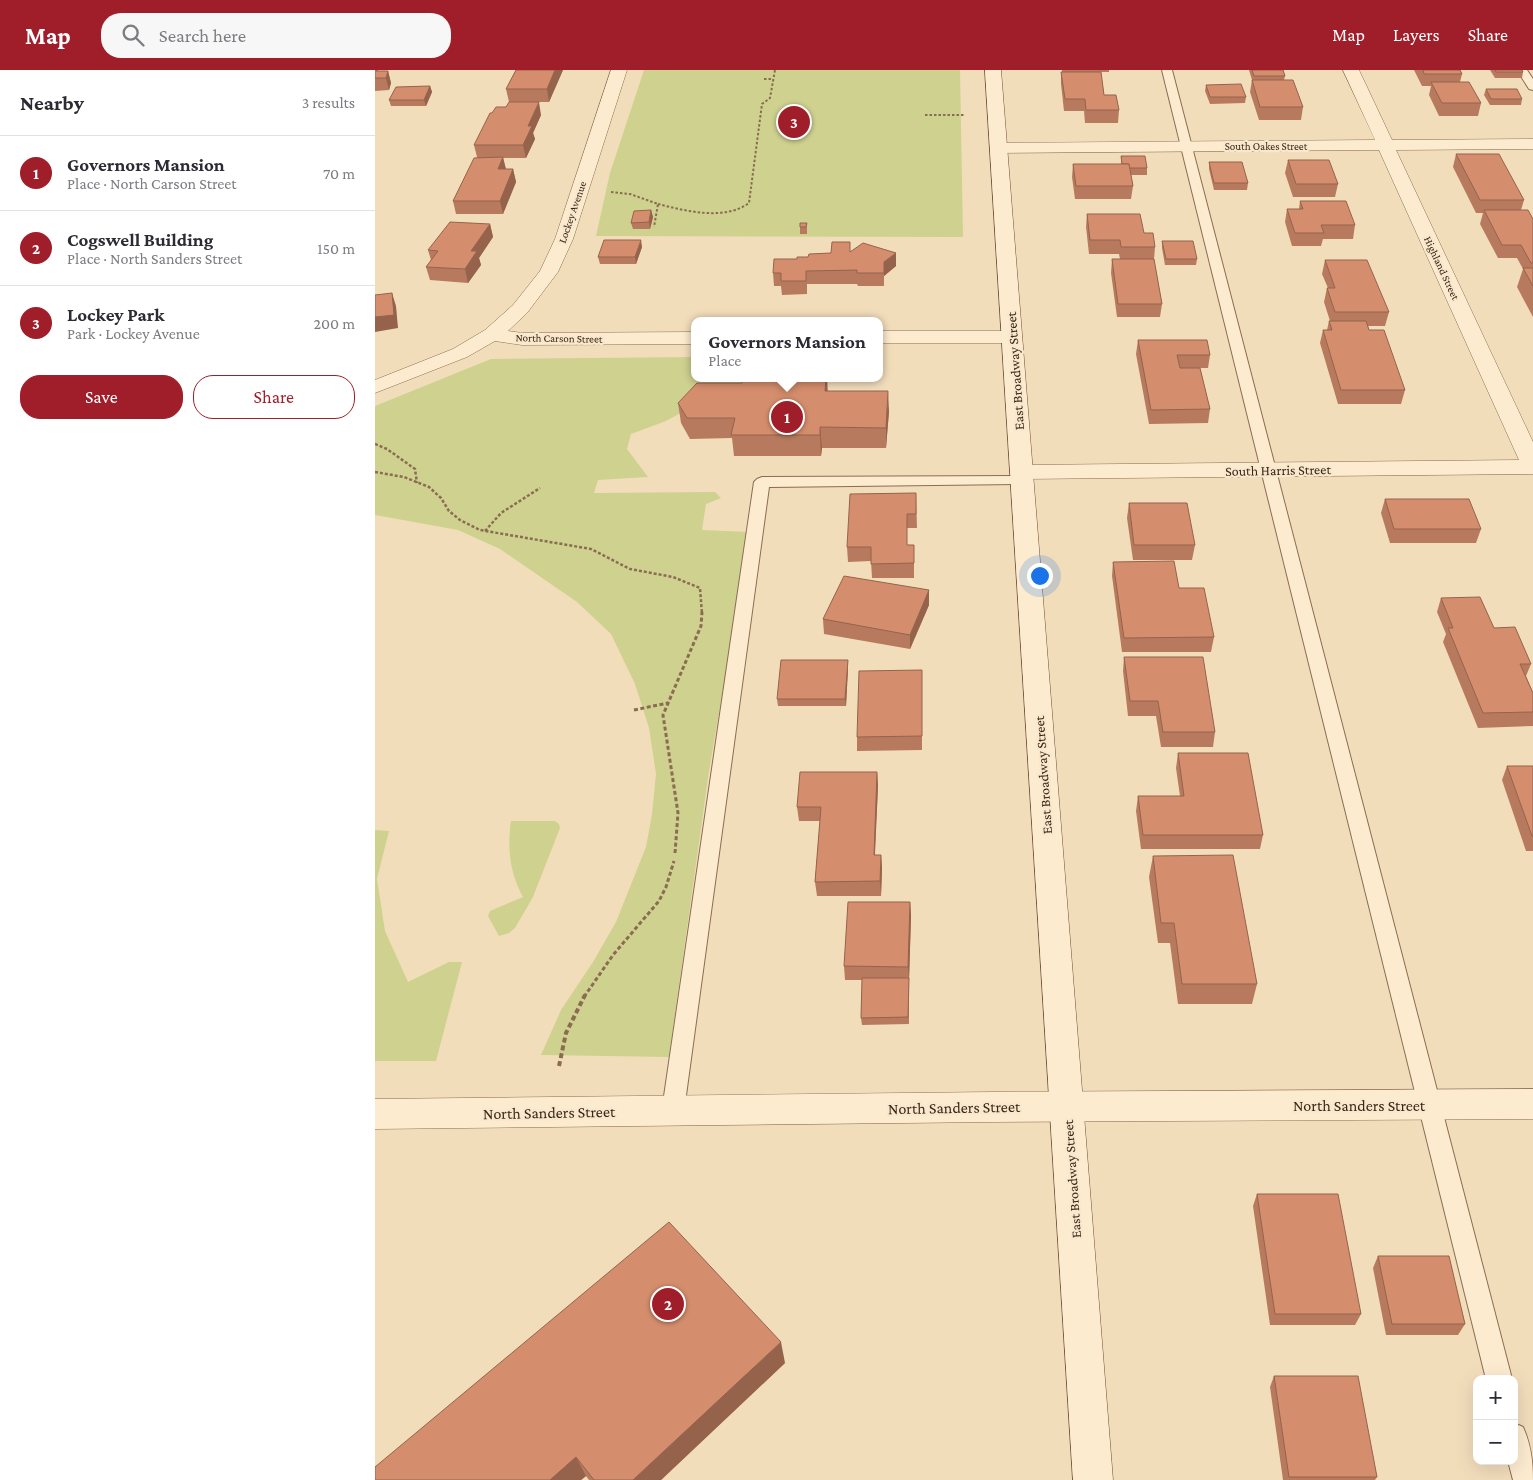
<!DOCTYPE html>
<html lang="en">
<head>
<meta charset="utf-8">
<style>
	:root { --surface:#fff; --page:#f7f7f7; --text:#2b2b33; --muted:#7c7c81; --line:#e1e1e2; --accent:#a01d2a }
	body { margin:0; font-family:"Crimson Pro",serif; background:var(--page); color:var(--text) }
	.controls { position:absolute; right:15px; bottom:15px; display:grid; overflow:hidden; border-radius:10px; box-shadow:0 5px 20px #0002 }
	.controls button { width:45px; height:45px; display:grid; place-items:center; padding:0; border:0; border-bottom:1px solid var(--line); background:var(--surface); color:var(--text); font:25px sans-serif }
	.you { position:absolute; left:664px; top:505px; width:18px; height:18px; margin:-12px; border:4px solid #fff; border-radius:50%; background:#1a73e8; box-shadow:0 0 0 8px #1a73e833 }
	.badge { display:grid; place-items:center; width:32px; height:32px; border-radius:50%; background:var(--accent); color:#fff; font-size:16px; font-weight:700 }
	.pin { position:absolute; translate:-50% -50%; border:2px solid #fff; box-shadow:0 1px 5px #0006 }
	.popup { position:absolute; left:316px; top:247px; width:192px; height:65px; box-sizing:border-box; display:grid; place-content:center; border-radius:10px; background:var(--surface); filter:drop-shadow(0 1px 4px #0005); font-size:16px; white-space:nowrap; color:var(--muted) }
	.popup b { font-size:19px; color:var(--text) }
	.popup::after { content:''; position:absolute; left:50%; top:100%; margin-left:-10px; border:10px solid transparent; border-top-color:var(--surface) }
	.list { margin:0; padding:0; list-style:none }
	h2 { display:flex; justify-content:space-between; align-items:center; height:65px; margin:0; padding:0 20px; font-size:21px }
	h2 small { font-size:16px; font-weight:400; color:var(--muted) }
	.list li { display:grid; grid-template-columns:32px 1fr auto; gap:15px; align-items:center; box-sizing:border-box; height:75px; padding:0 20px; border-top:1px solid var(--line) }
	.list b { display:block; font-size:19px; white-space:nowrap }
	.list p { margin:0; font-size:16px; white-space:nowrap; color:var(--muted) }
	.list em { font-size:16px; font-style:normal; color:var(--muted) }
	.actions { display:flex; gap:10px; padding:15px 20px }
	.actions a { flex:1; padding:11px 0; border:1px solid var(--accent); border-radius:20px; text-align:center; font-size:18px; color:var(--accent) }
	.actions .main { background:var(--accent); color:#fff }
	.icon { flex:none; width:28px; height:28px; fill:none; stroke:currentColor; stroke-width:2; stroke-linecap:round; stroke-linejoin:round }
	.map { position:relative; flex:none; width:1158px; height:1410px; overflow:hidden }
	header { display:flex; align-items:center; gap:30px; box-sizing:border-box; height:70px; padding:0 25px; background:var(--accent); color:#fff }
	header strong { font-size:24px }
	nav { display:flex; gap:28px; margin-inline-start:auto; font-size:18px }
	.search { width:350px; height:45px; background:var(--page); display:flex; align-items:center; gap:12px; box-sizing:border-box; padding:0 18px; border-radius:20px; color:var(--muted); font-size:19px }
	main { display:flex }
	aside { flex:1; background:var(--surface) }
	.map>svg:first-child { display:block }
</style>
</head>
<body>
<header>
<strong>Map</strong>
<div class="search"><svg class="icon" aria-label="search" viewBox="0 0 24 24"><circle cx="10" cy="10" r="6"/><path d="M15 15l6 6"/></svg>Search here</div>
<nav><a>Map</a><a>Layers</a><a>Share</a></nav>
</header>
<main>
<aside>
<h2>Nearby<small>3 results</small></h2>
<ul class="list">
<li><span class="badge">1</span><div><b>Governors Mansion</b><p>Place · North Carson Street</p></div><em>70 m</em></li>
<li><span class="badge">2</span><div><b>Cogswell Building</b><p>Place · North Sanders Street</p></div><em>150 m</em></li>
<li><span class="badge">3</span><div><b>Lockey Park</b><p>Park · Lockey Avenue</p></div><em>200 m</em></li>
</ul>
<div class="actions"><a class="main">Save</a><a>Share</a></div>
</aside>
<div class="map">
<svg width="1158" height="1410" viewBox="0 0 1158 1410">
	<rect width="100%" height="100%" fill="#f2ddbb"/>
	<!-- green -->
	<g fill="#cfd18f">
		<polygon points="269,0 585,0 588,167 221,166 235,103"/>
		<polygon points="319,287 320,308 354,308 375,314 324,333 291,351 256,364 252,379 273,407 223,410 219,423 340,422 346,428 331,434 327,460 375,462 334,701 294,987 166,985 186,940 218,892 241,852 271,777 277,744 281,704 274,658 260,614 236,564 202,532 125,479 83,460 0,445 0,336 116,289"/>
		<path d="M136,751H180L184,754L185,758L158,827L140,858L134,863L124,866L113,846L115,841L148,827C135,803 132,779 136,751Z"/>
		<polygon points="0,760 14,761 2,809 10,861 33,912 74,892 87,892 61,991 0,991"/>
	</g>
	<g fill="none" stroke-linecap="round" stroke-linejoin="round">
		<!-- lane casing -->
		<g stroke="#8b6c53" stroke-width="2">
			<g id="lane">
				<polygon points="787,0 797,0 1137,1309 1111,1309"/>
				<polygon points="1142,0 1152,0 1158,9 1158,20 1154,19"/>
				<polygon points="648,406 653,408 656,411 653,414 394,417 309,1040 306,1047 298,1050 290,1047 287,1040 379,412 382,409 387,407"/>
				<path d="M1139,1353L1148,1357C1156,1375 1158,1391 1158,1410H1138L1133,1391H1139Z"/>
			</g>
		</g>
		<!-- street casing -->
		<g stroke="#8b6c53" stroke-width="1">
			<g id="street">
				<polygon points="236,0 252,0 198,169 183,202 152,243 133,261 147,263 320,262 320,274 147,275 120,271 92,287 0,323 0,310 78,279 110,260 138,235 165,201 180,169"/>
				<polygon points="968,0 984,0 1017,70 1158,69 1158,79 1021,80 1158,372 1158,404 647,409 639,407 636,402 639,397 647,395 1144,390 1004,80 624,83 618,82 616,78 618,74 624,73 1000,70"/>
				<polygon points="504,261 637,261 644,263 647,267 644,271 637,273 504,273"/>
				<polygon points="1158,1019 1158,1049 618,1052 0,1059 0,1029 618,1022"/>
			</g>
		</g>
		<!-- secondary casing -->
		<g stroke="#6d4d37" stroke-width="1">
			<polygon id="secondary" points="610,0 626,0 738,1410 698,1410"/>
		</g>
		<!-- path-far3 -->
		<g stroke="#8b6c53" stroke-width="2" stroke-dasharray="2.5 2" stroke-linecap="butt">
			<polyline points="389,9 398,9"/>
			<polyline points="550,45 590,45"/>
			<polyline points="236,122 255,124 283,134 279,157"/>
			<path d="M283,134C311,141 349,151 374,133L387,34L395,28L400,0"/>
		</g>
		<!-- path-far2 -->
		<g stroke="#8b6c53" stroke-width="2.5" stroke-dasharray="3 2" stroke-linecap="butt">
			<polyline points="0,374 12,379 40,399 42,413"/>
			<polyline points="0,402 29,407 54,417 66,428 74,441 85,450 105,460 216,479 255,499 298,507 325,518 327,544"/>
			<polyline points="110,461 126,443 165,418"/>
		</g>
		<!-- path-far1 -->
		<g stroke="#8b6c53" stroke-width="3" stroke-dasharray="4 2.5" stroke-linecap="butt">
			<polyline points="259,640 293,633"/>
			<polyline points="300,783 303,743 288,645 326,556 327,542"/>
			<polyline points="209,927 238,885 284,831 291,817 299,791"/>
		</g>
		<!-- path -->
		<polyline stroke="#8b6c53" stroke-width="4" stroke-dasharray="5 3" stroke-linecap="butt" points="184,996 191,963 210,925"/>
		<!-- lane -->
		<use href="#lane" fill="#fcebcf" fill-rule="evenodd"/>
		<!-- street -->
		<use href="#street" fill="#fcebcf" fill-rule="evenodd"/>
		<!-- secondary -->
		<use href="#secondary" fill="#fcebcf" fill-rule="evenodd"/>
	</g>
	<!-- wall -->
	<g fill="#b77a5e">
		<polygon points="0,0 3,0 3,1 13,1 16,13 14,20 0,21"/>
		<polygon points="141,0 188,0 174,32 134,32 131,19"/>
		<polygon points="687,0 734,0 734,2 726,2 729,25 744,40 743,53 710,53 709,41 689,41 686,14 686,2 687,2"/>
		<polygon points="874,0 908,0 910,6 909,10 928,37 926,50 884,50 875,22 877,10"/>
		<polygon points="1039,0 1085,0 1087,4 1085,12 1106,33 1103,46 1064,46 1054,25 1056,16 1047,16"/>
		<polygon points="1115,0 1147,0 1148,2 1147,8 1120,8"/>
		<polygon points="831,15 871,27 870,33 835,34 830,21"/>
		<polygon points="55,16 57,22 51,36 16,36 14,30"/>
		<polygon points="1111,19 1147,29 1146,35 1115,35 1109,25"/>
		<polygon points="166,45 158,63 160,69 151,88 128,88 131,99 138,99 141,112 128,144 81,144 78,131 102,87 99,75"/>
		<polygon points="1081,84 1149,130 1146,140 1158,149 1158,247 1142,217 1148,199 1142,188 1123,188 1105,154 1108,143 1101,143 1078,97"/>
		<polygon points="746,86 772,98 772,105 756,105 758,116 756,129 700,129 697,107 698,94 746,94"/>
		<polygon points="913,90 963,114 960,127 918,127 910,103"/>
		<polygon points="834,92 873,113 872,120 839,120 834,99"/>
		<polygon points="925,131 980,155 978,169 948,169 946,176 917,176 910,152 912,139 924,139"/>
		<polygon points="276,140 278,147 275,159 258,159 256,153"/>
		<polygon points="712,144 769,163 780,177 779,190 787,234 785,247 742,247 736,203 737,189 745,189 744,184 714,184 711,157"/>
		<polygon points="432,153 432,164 425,164 425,157"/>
		<polygon points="115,154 118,167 104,188 106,195 93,213 55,210 51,197 56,190 53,180"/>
		<polygon points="787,171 822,189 821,195 790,195 787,178"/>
		<polygon points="267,177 261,194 225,194 223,187"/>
		<polygon points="476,182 521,183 521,196 509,206 509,216 483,216 482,214 432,214 432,224 407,225 406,216 399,216 398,203 422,189 456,183"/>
		<polygon points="950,190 1014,242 1010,256 993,256 994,260 1030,320 1026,334 963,334 945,273 948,260 952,260 954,251 955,251 949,232 952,218 953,218 947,204"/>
		<polygon points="763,270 835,285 833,298 825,298 835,339 833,353 774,354 761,284"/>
		<polygon points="453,321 514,341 511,378 447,378 446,386 359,386 357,368 315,369 306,353 303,333"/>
		<polygon points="541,423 542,458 532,458 532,475 539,475 539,508 497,508 496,491 473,492 472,477"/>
		<polygon points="1010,429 1106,459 1101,473 1015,473 1006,443"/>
		<polygon points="754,433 820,475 817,490 758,490 752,448"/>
		<polygon points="738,492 804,518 839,567 836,582 747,582 737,506"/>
		<polygon points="554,520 554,535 535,579 449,564 448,549"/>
		<polygon points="1066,528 1119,558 1156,594 1151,606 1158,623 1158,656 1103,658 1068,572 1071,564 1062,542"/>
		<polygon points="749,587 840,662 838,677 786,677 781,646 753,646 748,601"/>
		<polygon points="473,598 471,636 403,636 402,629"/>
		<polygon points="547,600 547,680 482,681 482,667"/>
		<polygon points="803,683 888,765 885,779 766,779 761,741 763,726 805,726 801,698"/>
		<polygon points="1132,696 1158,696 1158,781 1151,781 1127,710"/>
		<polygon points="502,702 503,716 500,785 506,785 507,799 506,826 442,826 440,812 445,751 424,751 422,737"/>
		<polygon points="778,786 882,914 877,934 803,934 795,873 783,873 774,807"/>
		<polygon points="535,832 536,846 534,910 534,954 487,955 486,948 487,910 470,910 469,896"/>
		<polygon points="882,1124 986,1244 980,1255 895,1255 878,1136"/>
		<polygon points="1003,1186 1090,1254 1083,1265 1011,1265 998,1198"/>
		<polygon points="410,1293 286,1410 214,1410 211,1406 206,1410 0,1410"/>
		<polygon points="899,1306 1002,1407 1000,1410 908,1410 895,1317"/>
	</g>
	<!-- shaded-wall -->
	<g fill="#95634c">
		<polygon points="180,0 188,0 174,32 172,19"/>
		<polygon points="13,1 16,13 14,20 11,8"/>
		<polygon points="55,16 57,22 51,36 49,30"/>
		<polygon points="164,32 166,45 158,63 160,69 151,88 148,75 153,56"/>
		<polygon points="128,87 131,100 123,99"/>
		<polygon points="138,99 141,112 128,144 125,131"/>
		<polygon points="276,140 278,147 275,159 274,152"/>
		<polygon points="115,154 118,167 104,188 106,195 93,213 90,199 96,181"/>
		<polygon points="266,170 267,177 261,194 260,187"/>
		<polygon points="521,183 521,196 509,206 509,216 509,192"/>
		<polygon points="17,223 21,236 23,258 0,262 0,247"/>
		<polygon points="451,308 452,308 453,325 450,321"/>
		<polygon points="513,321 514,341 511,378 511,358"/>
		<polygon points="445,357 447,378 446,386 445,365"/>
		<polygon points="554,520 554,535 535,579 535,565"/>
		<polygon points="473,590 473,598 471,636 470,629"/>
		<polygon points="502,702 503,716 499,799 499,785"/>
		<polygon points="506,785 507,799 506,826 505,811"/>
		<polygon points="535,832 536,846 534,910 533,897"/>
		<polygon points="406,1272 410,1293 286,1410 258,1410"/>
		<polygon points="201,1387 211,1406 206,1410 175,1410"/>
	</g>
	<!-- building -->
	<g fill="#d58e6d" stroke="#95634c">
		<polygon points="0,0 1,0 1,1 13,1 11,8 0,8"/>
		<polygon points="141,0 180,0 172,19 131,19"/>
		<polygon points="877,0 908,0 910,6 879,6"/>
		<polygon points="1048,0 1085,0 1087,4 1049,4"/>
		<polygon points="1120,0 1147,0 1148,2 1121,2"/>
		<polygon points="686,2 726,2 729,25 741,25 744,40 711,40 710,29 690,29"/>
		<polygon points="877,10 918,10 928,37 885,37"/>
		<polygon points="1056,12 1094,12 1106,33 1067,33"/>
		<polygon points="866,14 871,27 835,27 831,15"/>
		<polygon points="55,16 49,30 14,30 21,17"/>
		<polygon points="1111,19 1142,19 1147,29 1116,29"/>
		<polygon points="134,32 164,32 153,56 157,56 148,75 99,75 115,43 117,43 121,37 131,37"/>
		<polygon points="1081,84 1124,84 1149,130 1105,130"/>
		<polygon points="746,86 770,86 772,98 754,98 754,94 747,94"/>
		<polygon points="128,87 123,99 138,99 125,131 78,131 99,88"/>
		<polygon points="913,90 954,90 963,114 921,114"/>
		<polygon points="834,92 867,92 873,113 839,113"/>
		<polygon points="698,94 754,94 758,116 701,116"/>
		<polygon points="925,131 971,131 980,155 946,155 949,163 920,163 912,139 928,139"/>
		<polygon points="276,140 274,152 256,153 259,141"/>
		<polygon points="1109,140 1153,140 1158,149 1158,193 1156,193 1146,175 1127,175"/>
		<polygon points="712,144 765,144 769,163 778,163 780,177 746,177 745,170 715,170"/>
		<polygon points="75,152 115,154 96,181 102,181 90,199 51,197 63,181 53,180"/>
		<polygon points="425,153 432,153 431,157 425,157"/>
		<polygon points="229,170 266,170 260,187 223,187"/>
		<polygon points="787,171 818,171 822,189 791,189"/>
		<polygon points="457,172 475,172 475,182 488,173 521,183 509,192 509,203 482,203 482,200 431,201 431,211 406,211 406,203 398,203 399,189 422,189 422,187 433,187 434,184 456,183"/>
		<polygon points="737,189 779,189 787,234 743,234"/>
		<polygon points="950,190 992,190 1014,242 960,242 952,218 960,218"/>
		<polygon points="1148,198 1158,198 1158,216"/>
		<polygon points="17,223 19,245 0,247 0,225"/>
		<polygon points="954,251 991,251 994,260 1009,260 1030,320 966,320 948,260 957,260"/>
		<polygon points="763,270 832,270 835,285 802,285 805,298 825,298 835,339 776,340"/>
		<polygon points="368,308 451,308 450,321 513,321 511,358 445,357 445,365 356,365 360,348 312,348 303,333 322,313 367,313"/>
		<polygon points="541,423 541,444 532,444 532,475 539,475 539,493 496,494 496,477 472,477 475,424"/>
		<polygon points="1010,429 1094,429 1106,459 1019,459"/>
		<polygon points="754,433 812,433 820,475 759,475"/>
		<polygon points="799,491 804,518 829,518 839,567 749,568 738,492"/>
		<polygon points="469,506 554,520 535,565 448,549"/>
		<polygon points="1105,527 1119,558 1140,557 1156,594 1145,594 1158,623 1158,642 1108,643 1073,558 1078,558 1066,528"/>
		<polygon points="749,587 828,587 840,662 788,662 783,631 755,631"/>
		<polygon points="406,590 473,590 470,629 402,629"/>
		<polygon points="547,600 547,666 482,667 484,601"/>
		<polygon points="803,683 873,683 888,765 768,765 763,726 809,726"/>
		<polygon points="1132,696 1158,696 1158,766 1157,766"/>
		<polygon points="425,702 502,702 499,785 506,785 505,811 440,812 446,737 422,737"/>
		<polygon points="858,785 882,914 807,914 799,853 786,853 778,786"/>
		<polygon points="473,832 535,832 533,897 469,896"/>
		<polygon points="487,908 534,908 533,947 486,948"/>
		<polygon points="882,1124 963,1124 986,1244 900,1244"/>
		<polygon points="294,1152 406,1272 258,1410 219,1410 201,1387 175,1410 0,1410 0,1397"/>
		<polygon points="1003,1186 1074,1186 1090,1254 1017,1254"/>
		<polygon points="899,1306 983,1306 1002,1407 914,1407"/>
	</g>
	<g text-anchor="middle" stroke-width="4.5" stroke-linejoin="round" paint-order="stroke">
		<!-- far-street labels -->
		<g font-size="11" fill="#39261a" stroke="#f9e8cc">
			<text x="891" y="80">South Oakes Street</text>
			<text transform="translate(197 142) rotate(-71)" y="4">Lockey Avenue</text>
			<text transform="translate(1067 198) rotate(65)" y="4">Highland Street</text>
			<text transform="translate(184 268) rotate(1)" y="4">North Carson Street</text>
		</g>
		<!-- street labels -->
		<g font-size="14" fill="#39261a" stroke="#f9e8cc">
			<text transform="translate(640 301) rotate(-94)" y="5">East Broadway Street</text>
			<text transform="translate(903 400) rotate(-1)" y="5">South Harris Street</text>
			<text transform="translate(668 705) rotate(-94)" y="5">East Broadway Street</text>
			<text transform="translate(697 1109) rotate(-94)" y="5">East Broadway Street</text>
		</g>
		<!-- near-street labels -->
		<g font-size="16" fill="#39261a" stroke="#f9e8cc">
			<text x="984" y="1041">North Sanders Street</text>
			<text transform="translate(579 1037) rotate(-1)" y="6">North Sanders Street</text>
			<text transform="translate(174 1042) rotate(-1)" y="6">North Sanders Street</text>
		</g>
	</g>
</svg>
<div class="controls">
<button>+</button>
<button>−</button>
</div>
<div class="you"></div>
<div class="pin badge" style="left:412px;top:347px">1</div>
<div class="popup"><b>Governors Mansion</b>Place</div>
<div class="pin badge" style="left:293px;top:1234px">2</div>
<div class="pin badge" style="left:419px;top:52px">3</div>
</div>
</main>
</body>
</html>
